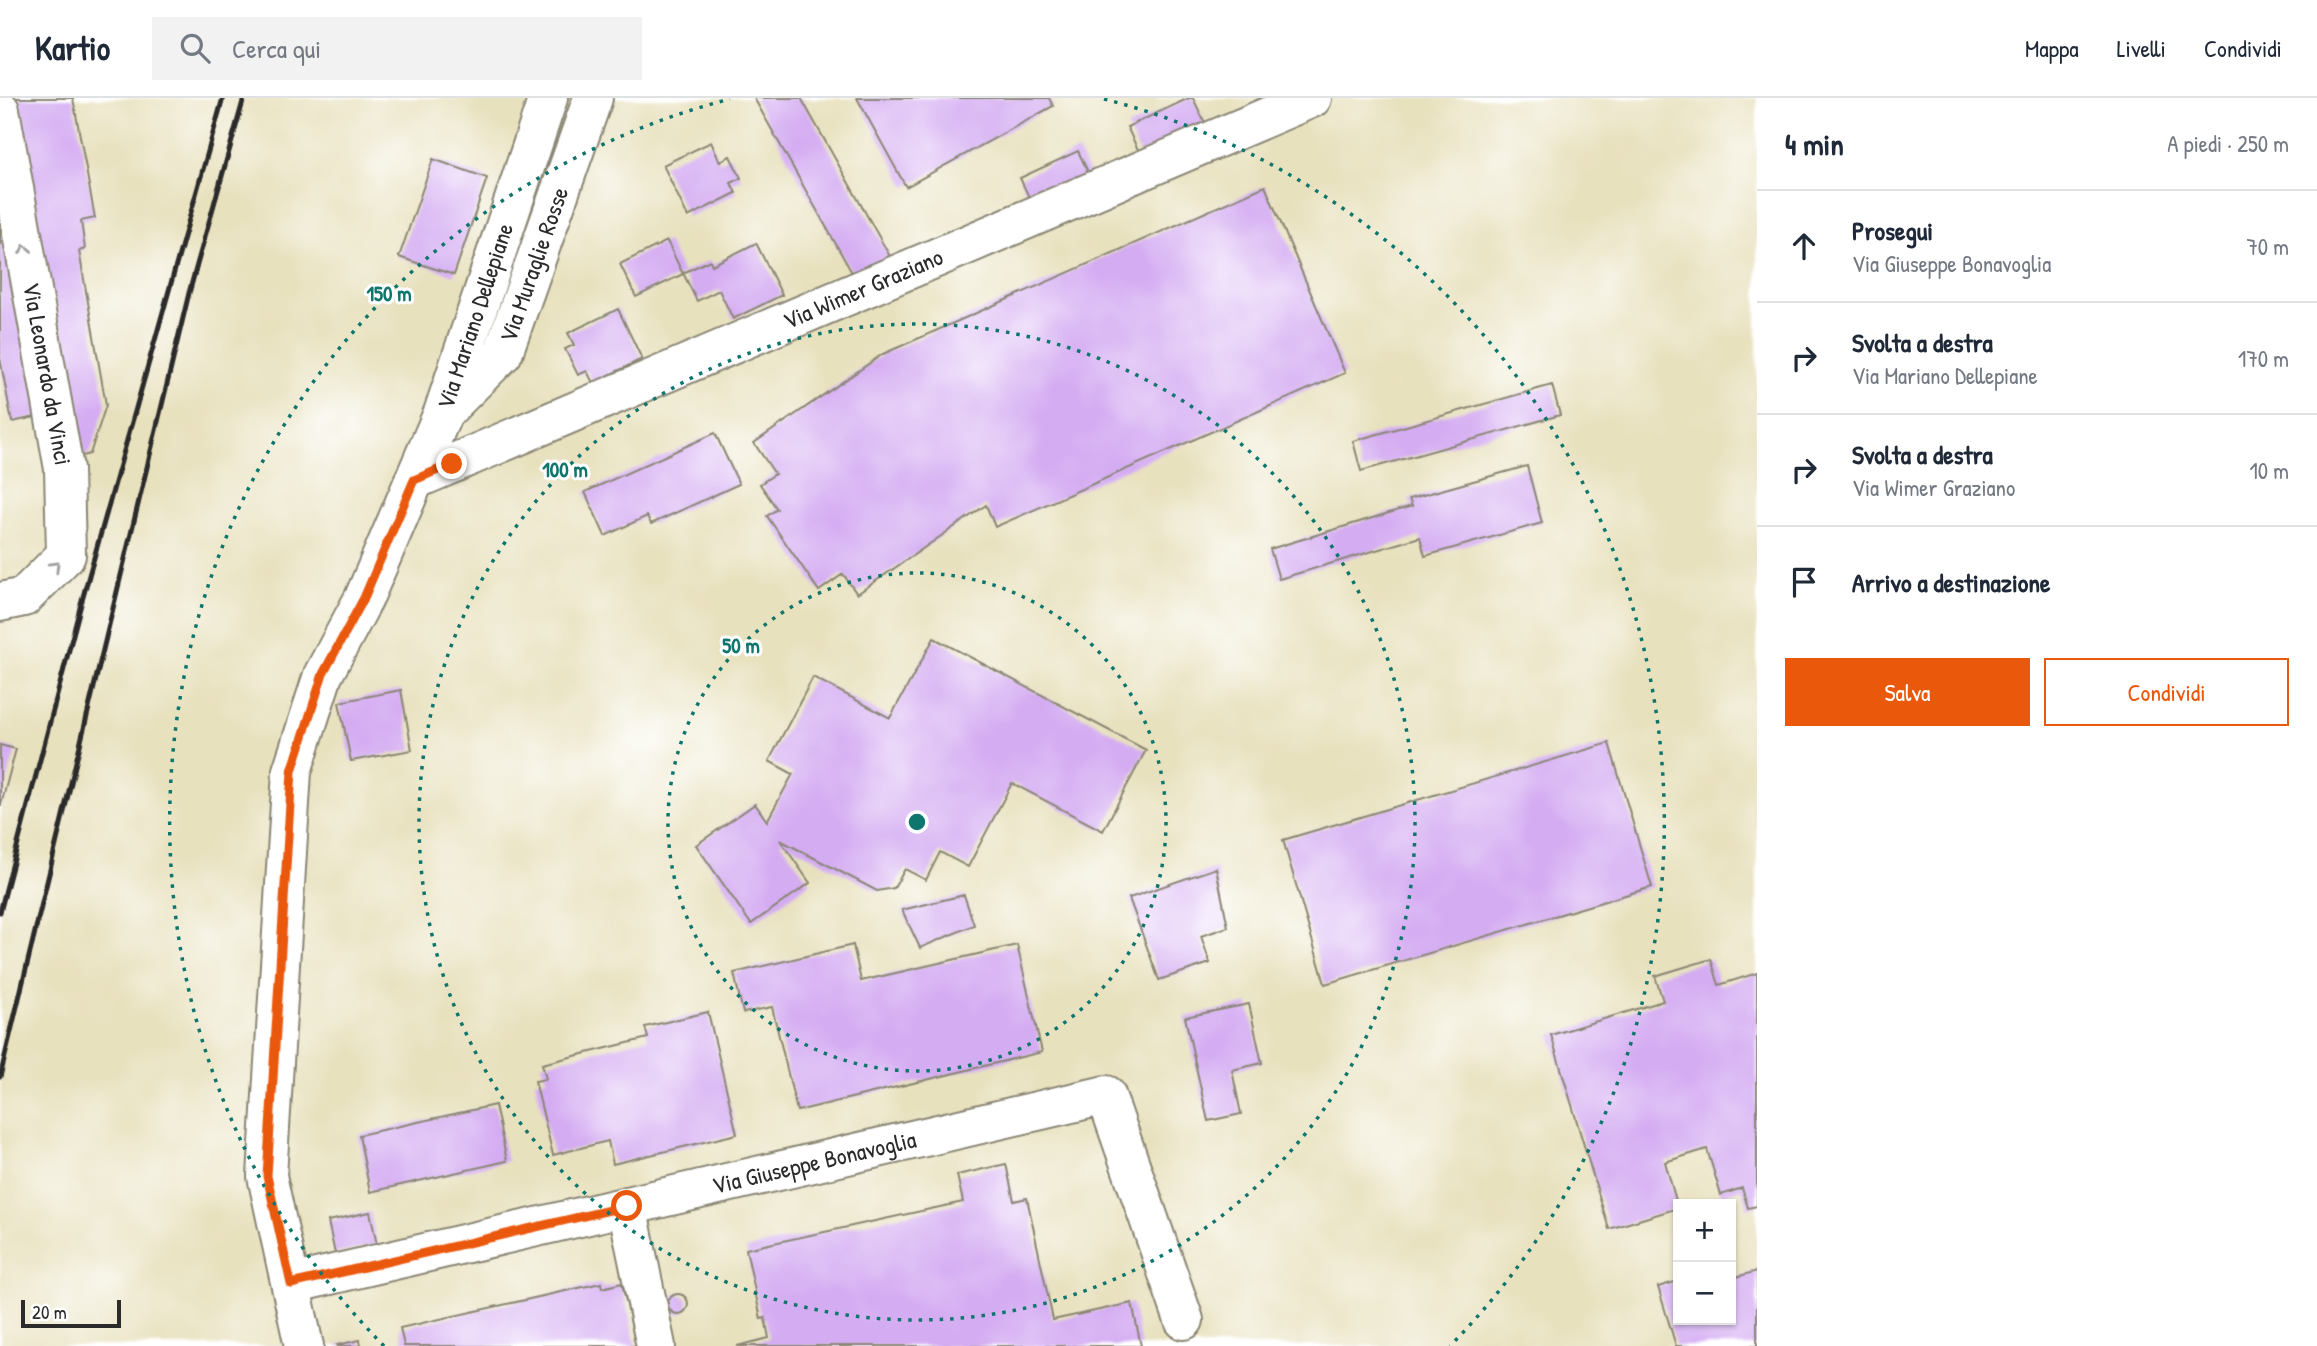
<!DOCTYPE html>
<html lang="it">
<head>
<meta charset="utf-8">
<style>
	:root { --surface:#fff; --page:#f2f2f3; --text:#1f2937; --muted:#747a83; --line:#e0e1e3; --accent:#ea580c }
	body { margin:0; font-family:"Patrick Hand",sans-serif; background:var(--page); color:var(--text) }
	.controls { position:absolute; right:21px; bottom:21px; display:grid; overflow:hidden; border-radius:0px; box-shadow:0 2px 5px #0004 }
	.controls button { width:63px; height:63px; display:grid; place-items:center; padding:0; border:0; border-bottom:2px solid var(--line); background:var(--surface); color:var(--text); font:35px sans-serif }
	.scale { position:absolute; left:21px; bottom:18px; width:100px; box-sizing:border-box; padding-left:7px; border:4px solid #2b2b2b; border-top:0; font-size:19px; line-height:24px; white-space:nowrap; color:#2b2b2b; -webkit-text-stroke:5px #fff; paint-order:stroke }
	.stop { position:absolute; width:21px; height:21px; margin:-16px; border:5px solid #ea580c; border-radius:50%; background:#fff }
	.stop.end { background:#ea580c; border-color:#fff; box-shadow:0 2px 7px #0008 }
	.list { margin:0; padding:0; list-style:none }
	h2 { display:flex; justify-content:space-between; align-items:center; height:91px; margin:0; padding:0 28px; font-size:30px }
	h2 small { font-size:23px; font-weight:400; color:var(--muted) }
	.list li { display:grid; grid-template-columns:46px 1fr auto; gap:21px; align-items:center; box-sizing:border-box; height:112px; padding:0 28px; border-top:2px solid var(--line) }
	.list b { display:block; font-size:26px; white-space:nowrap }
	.list p { margin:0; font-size:23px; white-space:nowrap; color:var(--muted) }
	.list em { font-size:23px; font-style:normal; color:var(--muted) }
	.actions { display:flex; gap:14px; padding:21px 28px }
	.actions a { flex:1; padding:16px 0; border:2px solid var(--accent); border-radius:0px; text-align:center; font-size:24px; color:var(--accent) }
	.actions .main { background:var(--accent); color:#fff }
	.icon { flex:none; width:38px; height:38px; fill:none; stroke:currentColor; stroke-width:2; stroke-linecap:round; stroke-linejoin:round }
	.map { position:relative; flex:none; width:1757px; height:1248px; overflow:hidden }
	header { display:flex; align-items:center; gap:42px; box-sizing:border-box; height:98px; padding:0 35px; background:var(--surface); border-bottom:2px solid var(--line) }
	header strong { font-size:33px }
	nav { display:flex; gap:38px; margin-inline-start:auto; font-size:24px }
	.search { width:490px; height:63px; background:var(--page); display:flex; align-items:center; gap:18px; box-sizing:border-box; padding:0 24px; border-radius:0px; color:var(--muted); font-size:26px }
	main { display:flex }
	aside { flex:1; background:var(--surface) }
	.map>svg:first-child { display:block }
</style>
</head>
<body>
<header>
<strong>Kartio</strong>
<div class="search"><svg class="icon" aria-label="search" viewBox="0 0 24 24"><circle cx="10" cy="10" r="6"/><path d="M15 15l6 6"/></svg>Cerca qui</div>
<nav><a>Mappa</a><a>Livelli</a><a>Condividi</a></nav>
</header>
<main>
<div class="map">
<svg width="1757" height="1248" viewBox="0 0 1757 1248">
	<rect width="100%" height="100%" fill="#fff"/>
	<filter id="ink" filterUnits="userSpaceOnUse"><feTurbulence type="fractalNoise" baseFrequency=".0143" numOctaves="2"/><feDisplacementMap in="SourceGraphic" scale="14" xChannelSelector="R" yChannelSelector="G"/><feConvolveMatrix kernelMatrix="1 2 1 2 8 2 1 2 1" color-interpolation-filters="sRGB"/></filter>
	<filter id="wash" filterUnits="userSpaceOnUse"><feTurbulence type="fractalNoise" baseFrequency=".00686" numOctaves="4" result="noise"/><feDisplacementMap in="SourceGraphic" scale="28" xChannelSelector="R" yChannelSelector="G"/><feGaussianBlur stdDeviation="1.57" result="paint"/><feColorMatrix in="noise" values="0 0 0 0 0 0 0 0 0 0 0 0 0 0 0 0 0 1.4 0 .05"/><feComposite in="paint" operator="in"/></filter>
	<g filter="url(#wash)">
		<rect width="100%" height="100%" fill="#e8e1be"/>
		<g id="blocks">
			<!-- building -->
			<g fill="#d4acf2">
				<polygon points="15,0 73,0 95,120 81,123 85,151 79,153 106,307 90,356 79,359"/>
				<polygon points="754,0 801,0 892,162 856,182"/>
				<polygon points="857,0 1049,0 1053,8 906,89"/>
				<polygon points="1189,0 1193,0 1205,25 1140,56 1127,29"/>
				<polygon points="711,44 720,64 730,58 741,80 731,85 736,95 688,119 663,67"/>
				<polygon points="1078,53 1090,78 1032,106 1020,80"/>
				<polygon points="433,61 487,80 454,177 399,159"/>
				<polygon points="0,83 45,317 12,324 0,260"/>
				<polygon points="1265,88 1345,275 995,429 986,407 857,496 843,476 819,493 767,418 777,411 760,386 775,376 754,345 883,256"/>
				<polygon points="667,143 683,176 636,199 620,166"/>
				<polygon points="756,145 782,197 733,221 719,192 697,203 683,175 710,162 712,167"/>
				<polygon points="618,211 642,261 593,285 587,273 578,277 565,251 574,247 568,235"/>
				<polygon points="1552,287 1560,317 1361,373 1353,343"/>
				<polygon points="715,335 739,386 651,426 647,418 605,438 585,394"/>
				<polygon points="1527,368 1542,425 1425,458 1420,439 1279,481 1270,451 1412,408 1409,401"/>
				<polygon points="934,540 1146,652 1103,733 1012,685 968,769 940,754 926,782 905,771 894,790 877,793 780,742 810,785 751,826 696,747 755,706 767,723 793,676 769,663 813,579 890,620"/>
				<polygon points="401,592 412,652 351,663 339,604"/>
				<polygon points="1609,645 1652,789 1325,886 1283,742"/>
				<polygon points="0,647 16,651 1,707 0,707"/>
				<polygon points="1216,770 1228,829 1201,838 1210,865 1159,882 1129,800"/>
				<polygon points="964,797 974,827 920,850 902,812"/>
				<polygon points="853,847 861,883 1017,847 1042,954 797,1013 772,909 743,915 734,875"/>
				<polygon points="1711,861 1719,887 1757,875 1757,1108 1748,1110 1742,1090 1721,1097 1707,1051 1665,1064 1678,1110 1609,1131 1551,937 1663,903 1655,878"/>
				<polygon points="1249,906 1262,965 1232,972 1241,1016 1208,1023 1185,919"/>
				<polygon points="708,914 737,1036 613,1066 608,1043 553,1057 535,983 546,981 542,966 648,940 645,929"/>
				<polygon points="495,1007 507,1063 370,1094 359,1037"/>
				<polygon points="1006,1066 1014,1103 1027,1100 1053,1222 1132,1205 1141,1248 737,1248 769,1240 765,1220 761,1221 746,1151 963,1104 957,1077"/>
				<polygon points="370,1114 377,1147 335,1156 328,1123"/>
				<polygon points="1731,1165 1736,1179 1757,1173 1757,1248 1676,1248 1658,1189 1678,1183 1678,1222 1731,1222"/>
				<polygon points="601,1185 602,1190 622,1185 636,1248 404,1248 400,1230"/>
				<circle cx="678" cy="1206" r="10"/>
				<polygon points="360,1242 361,1248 338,1248 337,1247"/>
			</g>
		</g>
	</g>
	<g filter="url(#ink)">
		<use href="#blocks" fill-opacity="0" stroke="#8a8674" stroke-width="2"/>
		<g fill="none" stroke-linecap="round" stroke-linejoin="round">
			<!-- minor casing -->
			<g stroke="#8a8674" stroke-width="42">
				<g id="minor">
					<path id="s1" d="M0,12L64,371L66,457L24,499L0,504"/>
					<path id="s2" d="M449,309L503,255L593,0"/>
					<path id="s3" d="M414,382L1312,0"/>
					<polyline points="627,1108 656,1248"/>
					<path id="s4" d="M291,1186L1106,997L1184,1222"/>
					<path id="s5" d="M304,1248L267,1078L292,673L323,577L364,500L443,315L548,0"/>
				</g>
			</g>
			<!-- minor -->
			<use href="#minor" stroke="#fff" stroke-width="38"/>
			<!-- rail -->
			<g stroke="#2b2b2b" stroke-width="5">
				<polyline points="0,814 81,506 223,0"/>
				<polyline points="0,979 189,195 244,0"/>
			</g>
		</g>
		<!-- one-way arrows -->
		<defs><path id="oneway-chevron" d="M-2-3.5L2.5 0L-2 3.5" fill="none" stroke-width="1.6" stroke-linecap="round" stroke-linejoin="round" transform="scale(1.75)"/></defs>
		<g stroke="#a0a0a0">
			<use href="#oneway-chevron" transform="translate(25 151) rotate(-100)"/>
			<use href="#oneway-chevron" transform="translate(55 468) rotate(-44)"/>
		</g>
	</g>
	<g fill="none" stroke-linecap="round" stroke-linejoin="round" filter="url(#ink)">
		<!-- route -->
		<polyline stroke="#ea580c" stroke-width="9" points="452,366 414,382 364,500 323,576 292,673 267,1078 291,1186 627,1108"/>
	</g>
	<!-- distance rings -->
	<g fill="none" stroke="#0f766e" stroke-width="3.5" stroke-dasharray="3.5 7">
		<circle cx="917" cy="724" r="249"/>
		<circle cx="917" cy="724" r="498"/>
		<path d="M384 1248A747 747 0 0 1 730 1M1104 1A747 747 0 0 1 1450 1248"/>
	</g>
	<g text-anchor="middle" stroke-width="6" stroke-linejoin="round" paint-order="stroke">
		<!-- street labels -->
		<g font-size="24" fill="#2b2b2b" stroke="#fff">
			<text dy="8" stroke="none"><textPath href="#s2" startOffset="170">Via Muraglie Rosse</textPath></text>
			<text dy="8" stroke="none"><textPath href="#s3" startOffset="488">Via Wimer Graziano</textPath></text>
			<text dy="8" stroke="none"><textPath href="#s5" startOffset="1071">Via Mariano Dellepiane</textPath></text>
			<text dy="8" stroke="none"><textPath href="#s1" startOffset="268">Via Leonardo da Vinci</textPath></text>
			<text dy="8" stroke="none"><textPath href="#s4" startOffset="537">Via Giuseppe Bonavoglia</textPath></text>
		</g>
	</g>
	<circle cx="917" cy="724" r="10" fill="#0f766e" stroke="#fff" stroke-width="3.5"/>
	<g font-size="21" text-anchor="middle" font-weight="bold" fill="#0f766e" stroke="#fff" stroke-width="6" stroke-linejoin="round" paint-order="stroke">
		<text x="389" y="203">150 m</text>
		<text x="565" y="379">100 m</text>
		<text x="741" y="555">50 m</text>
	</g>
</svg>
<div class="controls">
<button>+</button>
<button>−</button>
</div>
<div class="scale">20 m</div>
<div class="stop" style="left:627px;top:1108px"></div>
<div class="stop end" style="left:452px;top:366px"></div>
</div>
<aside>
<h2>4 min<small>A piedi · 250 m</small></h2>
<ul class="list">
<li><svg class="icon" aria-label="ahead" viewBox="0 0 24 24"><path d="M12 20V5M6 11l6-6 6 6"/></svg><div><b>Prosegui</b><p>Via Giuseppe Bonavoglia</p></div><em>70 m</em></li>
<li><svg class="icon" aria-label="right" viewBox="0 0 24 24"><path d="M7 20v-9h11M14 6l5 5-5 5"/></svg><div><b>Svolta a destra</b><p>Via Mariano Dellepiane</p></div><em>170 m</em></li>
<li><svg class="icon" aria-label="right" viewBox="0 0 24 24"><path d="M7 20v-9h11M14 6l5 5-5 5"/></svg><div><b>Svolta a destra</b><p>Via Wimer Graziano</p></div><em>10 m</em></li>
<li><svg class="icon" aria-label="arrive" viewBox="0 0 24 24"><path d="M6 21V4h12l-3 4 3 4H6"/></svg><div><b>Arrivo a destinazione</b></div></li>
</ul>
<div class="actions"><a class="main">Salva</a><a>Condividi</a></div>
</aside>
</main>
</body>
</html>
